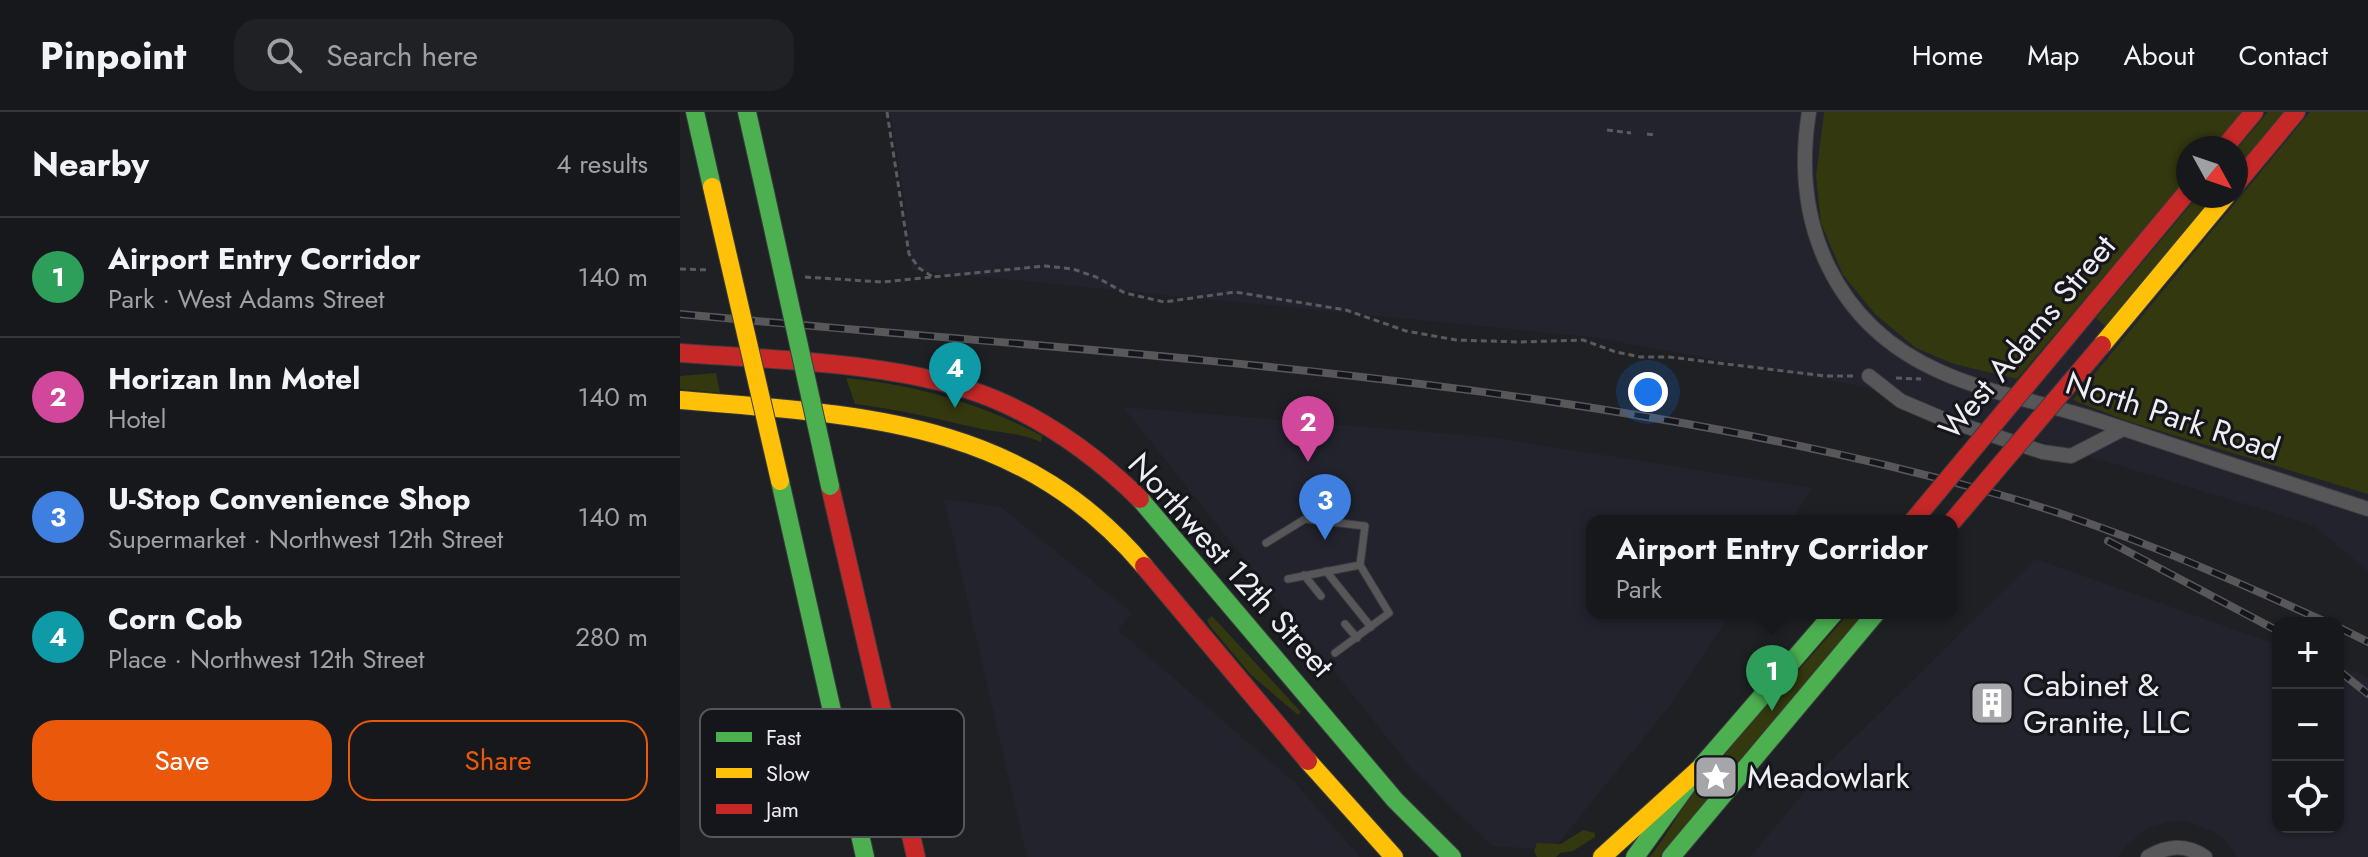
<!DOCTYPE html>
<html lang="en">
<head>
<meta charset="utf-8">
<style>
	:root { --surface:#17181b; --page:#202124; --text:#f1f3f6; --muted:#9ea0a3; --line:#36373a; --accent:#ea580c }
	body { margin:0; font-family:Jost,sans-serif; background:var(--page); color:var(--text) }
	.controls { position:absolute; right:24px; bottom:24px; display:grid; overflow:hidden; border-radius:16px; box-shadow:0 2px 6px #0004 }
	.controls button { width:72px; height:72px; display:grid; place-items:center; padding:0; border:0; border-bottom:2px solid var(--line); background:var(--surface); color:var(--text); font:40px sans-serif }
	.compass { position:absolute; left:1496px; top:24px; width:72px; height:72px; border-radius:50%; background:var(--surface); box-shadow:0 2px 6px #0004; rotate:130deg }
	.you { position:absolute; left:968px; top:280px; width:28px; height:28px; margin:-20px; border:6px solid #fff; border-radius:50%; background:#1a73e8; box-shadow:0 0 0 12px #1a73e833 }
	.badge { display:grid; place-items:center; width:52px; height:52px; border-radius:50%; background:var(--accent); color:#fff; font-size:26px; font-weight:700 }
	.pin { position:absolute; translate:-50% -66px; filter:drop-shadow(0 2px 4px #0008) }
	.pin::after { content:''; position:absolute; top:42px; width:28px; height:24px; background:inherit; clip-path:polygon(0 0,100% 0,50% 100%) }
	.popup { position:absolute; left:906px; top:403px; width:372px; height:104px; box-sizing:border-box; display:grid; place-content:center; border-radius:16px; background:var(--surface); filter:drop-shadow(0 2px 6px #0005); font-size:26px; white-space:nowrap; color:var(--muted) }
	.popup b { font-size:30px; color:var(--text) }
	.popup::after { content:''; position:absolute; left:50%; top:100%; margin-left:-16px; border:16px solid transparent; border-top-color:var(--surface) }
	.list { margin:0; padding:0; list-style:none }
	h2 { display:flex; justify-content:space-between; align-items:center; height:104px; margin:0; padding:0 32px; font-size:34px }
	h2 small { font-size:26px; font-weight:400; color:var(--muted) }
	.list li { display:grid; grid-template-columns:52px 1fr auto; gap:24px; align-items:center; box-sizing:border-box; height:120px; padding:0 32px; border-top:2px solid var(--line) }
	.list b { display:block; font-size:30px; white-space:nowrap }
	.list p { margin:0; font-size:26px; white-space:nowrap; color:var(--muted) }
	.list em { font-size:26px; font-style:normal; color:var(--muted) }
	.actions { display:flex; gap:16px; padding:24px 32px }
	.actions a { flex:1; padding:18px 0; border:2px solid var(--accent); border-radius:24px; text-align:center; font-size:28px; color:var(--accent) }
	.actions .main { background:var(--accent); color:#fff }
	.icon { flex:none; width:44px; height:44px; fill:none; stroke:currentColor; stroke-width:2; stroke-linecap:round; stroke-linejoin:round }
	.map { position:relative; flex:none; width:1688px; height:745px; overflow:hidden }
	header { display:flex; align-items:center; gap:48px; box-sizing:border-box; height:112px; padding:0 40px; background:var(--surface); border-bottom:2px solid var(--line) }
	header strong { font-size:38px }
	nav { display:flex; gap:44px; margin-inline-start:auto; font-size:28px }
	.search { width:560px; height:72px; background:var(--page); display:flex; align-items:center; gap:20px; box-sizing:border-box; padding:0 28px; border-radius:24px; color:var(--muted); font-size:30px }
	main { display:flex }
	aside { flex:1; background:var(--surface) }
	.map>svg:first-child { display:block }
</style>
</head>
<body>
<header>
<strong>Pinpoint</strong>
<div class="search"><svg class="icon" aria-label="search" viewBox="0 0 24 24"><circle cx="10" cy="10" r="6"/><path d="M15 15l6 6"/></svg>Search here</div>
<nav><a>Home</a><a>Map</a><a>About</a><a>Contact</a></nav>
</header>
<main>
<aside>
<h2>Nearby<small>4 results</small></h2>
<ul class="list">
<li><span class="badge" style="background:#2e9e5b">1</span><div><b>Airport Entry Corridor</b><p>Park · West Adams Street</p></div><em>140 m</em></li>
<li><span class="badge" style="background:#d1479c">2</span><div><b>Horizan Inn Motel</b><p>Hotel</p></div><em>140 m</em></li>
<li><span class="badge" style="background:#3f7fe0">3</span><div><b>U-Stop Convenience Shop</b><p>Supermarket · Northwest 12th Street</p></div><em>140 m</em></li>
<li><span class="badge" style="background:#0f9aa8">4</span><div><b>Corn Cob</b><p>Place · Northwest 12th Street</p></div><em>280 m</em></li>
</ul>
<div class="actions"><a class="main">Save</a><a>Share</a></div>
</aside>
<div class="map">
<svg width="1688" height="745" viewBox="0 0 1688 745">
	<rect width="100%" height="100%" fill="#1f2024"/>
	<!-- built -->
	<g fill="#23232e" fill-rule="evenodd">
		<path d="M210,0H1688V459L1633,413L1180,274L911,225L232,158L222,70ZM1508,36H1556V84H1508Z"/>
		<polygon points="443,295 810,325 1132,376 1111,409 912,409 912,501 1051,501 991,592 873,738 812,734 732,657"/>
		<polygon points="264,387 321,395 452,501 438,518 614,670 680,745 347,745"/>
		<polygon points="1356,447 1598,533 1598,715 1658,715 1658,554 1688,565 1688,745 1557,745 1545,728 1535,720 1506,709 1492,709 1466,717 1447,733 1438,745 1070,745 1147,653"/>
	</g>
	<!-- green -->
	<g fill="#33380f">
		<polygon points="1144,0 1563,0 1533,36 1508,36 1508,66 1337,267 1274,252 1236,236 1196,203 1163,163 1141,111 1136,64"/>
		<polygon points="1588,0 1605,0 1556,58 1556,38"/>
		<polygon points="1630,0 1688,0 1688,382 1447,309 1393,288"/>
		<polygon points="1518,84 1534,84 1425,214 1416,206"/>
		<polygon points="36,261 40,281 0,277 0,264"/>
		<path d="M166,266C236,273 300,291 362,324L361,330C339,320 315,321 293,315C253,306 216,297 175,292Z"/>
		<path d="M1169,501H1185L980,745H970C989,720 1003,693 1022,669C1069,611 1121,557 1169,501Z"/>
		<polygon points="532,504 621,600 618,603 571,563 530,514 527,508"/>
		<polygon points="903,718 915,721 915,725 893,739 880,741 876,745 857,745 854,739 857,731 881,732"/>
	</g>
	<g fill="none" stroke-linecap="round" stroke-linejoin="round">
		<!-- lane casing -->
		<g stroke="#3a3b3e" stroke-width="9">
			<g id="lane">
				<polyline points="586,431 625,407 685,414 680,453"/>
				<polyline points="646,459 691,515"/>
				<polyline points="624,463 641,484"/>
				<polyline points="608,467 680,453 709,501 655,541"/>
				<polyline points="665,512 677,526"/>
			</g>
		</g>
		<!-- street casing -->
		<g stroke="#3a3b3e" stroke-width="16">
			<g id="street">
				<path d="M1129,0C1111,111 1154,213 1261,260C1310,282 1366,291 1417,308C1507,338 1598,368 1688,397"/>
				<polyline points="1189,264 1221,289 1261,306 1363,340 1391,344 1443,317"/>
				<path d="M1468,745C1488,733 1506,732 1525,745"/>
			</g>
		</g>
		<!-- fast casing -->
		<g stroke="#3a3b3e" stroke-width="20">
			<g id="fast">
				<polyline points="15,0 32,75"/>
				<polyline points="67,0 85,80"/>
				<polyline points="100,369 185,745"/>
				<polyline points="460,387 715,688 772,745"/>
				<polyline points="955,745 1018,658 1154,501"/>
				<polyline points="991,745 1196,501"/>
			</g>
		</g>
		<!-- slow casing -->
		<g stroke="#3a3b3e" stroke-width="20">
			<g id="slow">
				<polyline points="1422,233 1546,84"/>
				<path d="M0,288C178,303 339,306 464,454"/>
				<polyline points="628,649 714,745"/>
				<polyline points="922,745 1018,658"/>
			</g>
		</g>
		<!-- jam casing -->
		<g stroke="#3a3b3e" stroke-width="20">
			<g id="jam">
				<polyline points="1544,36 1574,0"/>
				<polyline points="1556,72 1616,0"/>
				<polyline points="1389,222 1508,79"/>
				<path d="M0,241C96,248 225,250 314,287C369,310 418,346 460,387"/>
				<polyline points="150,374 236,745"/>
				<polyline points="464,454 628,649"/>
			</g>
		</g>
		<!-- path -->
		<g stroke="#5a5b5e" stroke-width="3" stroke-dasharray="6 4" stroke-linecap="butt">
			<polyline points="207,0 229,142 239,156 253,165"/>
			<polyline points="927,18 951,21"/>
			<polyline points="967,22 975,23"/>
			<polyline points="0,157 30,158"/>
			<polyline points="125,165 202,170 365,154 393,157 416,165 445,181 484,190 555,180 666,198 726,219 776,228 839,230 903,228 936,240 960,245 989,245 1145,264 1175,264"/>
			<polyline points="1216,266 1241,267"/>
		</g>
		<!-- lane -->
		<use href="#lane" stroke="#575759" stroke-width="7"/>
		<!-- street -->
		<use href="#street" stroke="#575759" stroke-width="14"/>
		<!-- fast -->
		<use href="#fast" stroke="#4caf50" stroke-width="18"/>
		<!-- slow -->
		<use href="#slow" stroke="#ffc107" stroke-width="18"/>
		<!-- jam -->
		<use href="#jam" stroke="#c62828" stroke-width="18"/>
		<!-- rail casing -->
		<g stroke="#58585b" stroke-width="8">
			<g id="rail">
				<path d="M0,202C441,244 888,262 1317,382C1431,414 1540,462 1648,511"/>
				<polyline points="1428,429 1598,519"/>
				<polyline points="1658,515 1688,530"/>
				<polyline points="1658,558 1688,582"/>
			</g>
		</g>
		<!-- rail -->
		<use href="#rail" stroke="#15151c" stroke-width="5" stroke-dasharray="15" stroke-linecap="butt"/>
		<!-- fast-bridge casing -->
		<g stroke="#3a3b3e" stroke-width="20" stroke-linecap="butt">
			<polyline id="fast-bridge" points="85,80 150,374"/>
		</g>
		<!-- slow-bridge casing -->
		<g stroke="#3a3b3e" stroke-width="20" stroke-linecap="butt">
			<polyline id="slow-bridge" points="32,75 100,369"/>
		</g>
		<!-- jam-bridge casing -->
		<g stroke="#3a3b3e" stroke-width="20" stroke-linecap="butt">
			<g id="jam-bridge">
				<polyline points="1233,409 1389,222"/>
				<polyline points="1272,410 1422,233"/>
			</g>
		</g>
		<!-- fast-bridge -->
		<use href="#fast-bridge" stroke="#4caf50" stroke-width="18"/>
		<!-- slow-bridge -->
		<use href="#slow-bridge" stroke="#ffc107" stroke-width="18"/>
		<!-- jam-bridge -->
		<use href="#jam-bridge" stroke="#c62828" stroke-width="18"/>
	</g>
	<!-- icons -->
	<defs>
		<g id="building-square" transform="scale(2.3)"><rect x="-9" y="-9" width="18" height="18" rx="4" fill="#a5a5aa" stroke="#15151c"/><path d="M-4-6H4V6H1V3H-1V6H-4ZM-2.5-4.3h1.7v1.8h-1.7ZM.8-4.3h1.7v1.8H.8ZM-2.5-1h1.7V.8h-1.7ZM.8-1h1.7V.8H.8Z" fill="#fff"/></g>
		<g id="sight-square" transform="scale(2.3)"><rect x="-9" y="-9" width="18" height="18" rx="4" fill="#a5a5aa" stroke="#15151c"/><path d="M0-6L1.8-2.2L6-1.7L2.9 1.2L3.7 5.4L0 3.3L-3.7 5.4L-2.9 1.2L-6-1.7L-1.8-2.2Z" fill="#fff"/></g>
	</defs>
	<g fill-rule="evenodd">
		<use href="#building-square" x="1312" y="591"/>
		<use href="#sight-square" x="1036" y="665"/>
	</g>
	<g text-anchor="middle" stroke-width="6" stroke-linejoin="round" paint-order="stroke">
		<!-- street labels -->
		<g font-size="32" fill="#ededf2" stroke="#15151c">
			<text transform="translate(1347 225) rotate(-50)" y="11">West Adams Street</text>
			<text transform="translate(1493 304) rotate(18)" y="11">North Park Road</text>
			<text transform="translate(551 453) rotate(48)" y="11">Northwest 12th Street</text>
		</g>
		<!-- poi labels -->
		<g font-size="32" fill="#ededf2" stroke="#15151c" text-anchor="start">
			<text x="1343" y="584">Cabinet &amp;<tspan x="1343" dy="37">Granite, LLC</tspan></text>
			<text x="1067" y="676">Meadowlark</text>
		</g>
	</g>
	<!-- legend -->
	<rect x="20" y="597" width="264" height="128" rx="12" fill="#15151c" stroke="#56565c" stroke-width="2"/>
	<rect x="36" y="620" width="36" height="10" fill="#4caf50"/>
	<rect x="36" y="656" width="36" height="10" fill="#ffc107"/>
	<rect x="36" y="692" width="36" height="10" fill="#c62828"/>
	<g font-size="22" fill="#ededf2">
		<text x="86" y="633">Fast</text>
		<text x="86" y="669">Slow</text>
		<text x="86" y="705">Jam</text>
	</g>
</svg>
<div class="controls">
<button>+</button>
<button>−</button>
<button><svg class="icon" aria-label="locate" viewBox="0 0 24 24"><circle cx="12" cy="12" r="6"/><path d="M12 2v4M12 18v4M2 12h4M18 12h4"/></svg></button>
</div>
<svg class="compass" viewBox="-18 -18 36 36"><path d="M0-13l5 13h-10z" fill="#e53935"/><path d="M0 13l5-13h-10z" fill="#9ea0a3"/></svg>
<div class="you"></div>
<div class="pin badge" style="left:1092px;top:599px;background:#2e9e5b">1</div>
<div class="popup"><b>Airport Entry Corridor</b>Park</div>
<div class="pin badge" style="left:628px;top:350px;background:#d1479c">2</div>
<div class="pin badge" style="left:645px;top:428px;background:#3f7fe0">3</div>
<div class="pin badge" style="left:275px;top:296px;background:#0f9aa8">4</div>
</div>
</main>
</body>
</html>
